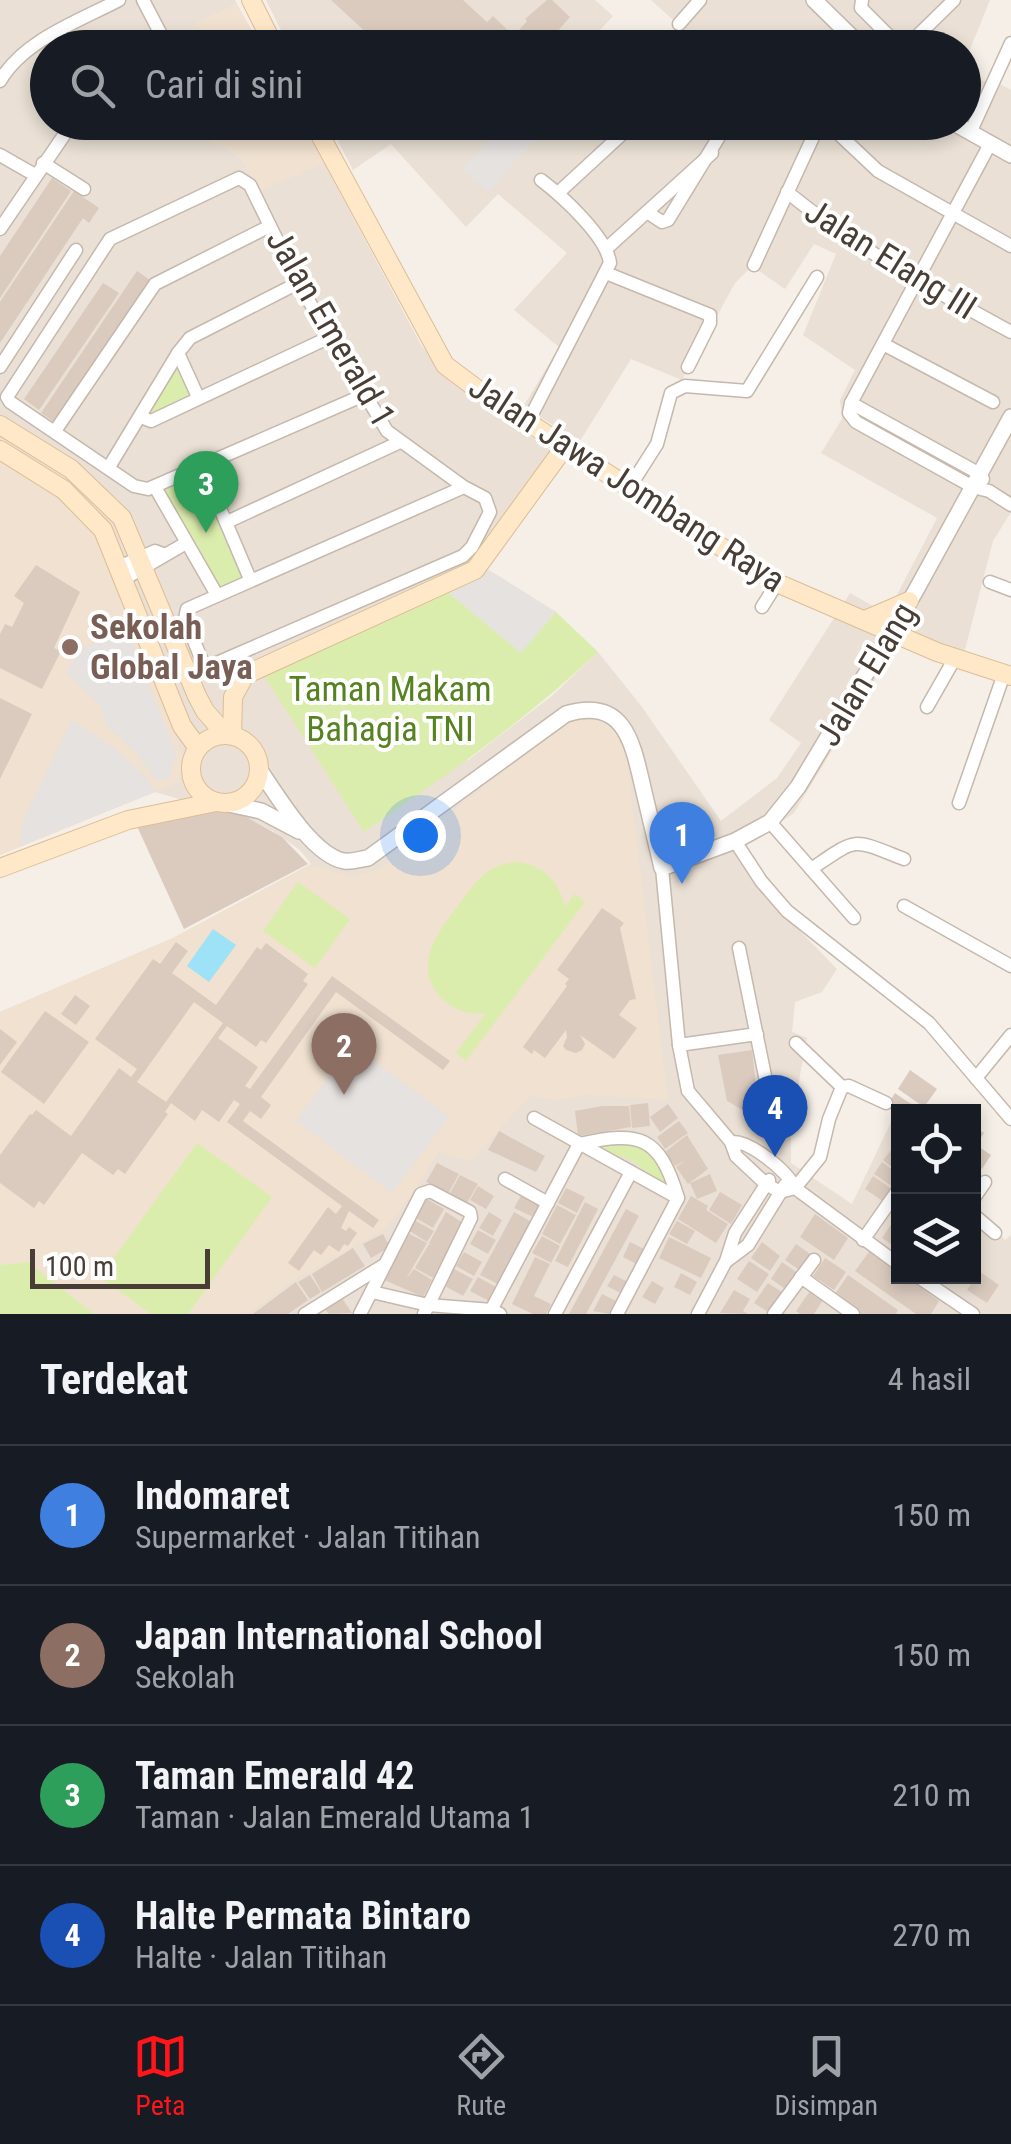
<!DOCTYPE html>
<html lang="id">
<head>
<meta charset="utf-8">
<style>
	:root { --surface:#171b24; --page:#242831; --text:#f1f3f6; --muted:#9ea1a6; --line:#363941; --accent:#ff151a }
	body { margin:0; font-family:"Roboto Condensed",sans-serif; background:var(--page); color:var(--text) }
	.controls { position:absolute; right:30px; bottom:30px; display:grid; overflow:hidden; border-radius:0px; box-shadow:0 5px 15px #0003 }
	.controls button { width:90px; height:90px; display:grid; place-items:center; padding:0; border:0; border-bottom:2px solid var(--line); background:var(--surface); color:var(--text); font:50px sans-serif }
	.scale { position:absolute; left:30px; bottom:25px; width:180px; box-sizing:border-box; padding-left:10px; border:5px solid #493e35; border-top:0; font-size:28px; line-height:35px; white-space:nowrap; color:#493e35; -webkit-text-stroke:8px #fff; paint-order:stroke }
	.you { position:absolute; left:420px; top:835px; width:35px; height:35px; margin:-25px; border:8px solid #fff; border-radius:50%; background:#1a73e8; box-shadow:0 0 0 15px #1a73e833 }
	.badge { display:grid; place-items:center; width:65px; height:65px; border-radius:50%; background:var(--accent); color:#fff; font-size:32px; font-weight:700 }
	.pin { position:absolute; translate:-50% -82px; filter:drop-shadow(0 2px 5px #0008) }
	.pin::after { content:''; position:absolute; top:52px; width:35px; height:30px; background:inherit; clip-path:polygon(0 0,100% 0,50% 100%) }
	.list { margin:0; padding:0; list-style:none }
	h2 { display:flex; justify-content:space-between; align-items:center; height:130px; margin:0; padding:0 40px; font-size:42px }
	h2 small { font-size:32px; font-weight:400; color:var(--muted) }
	.list li { display:grid; grid-template-columns:65px 1fr auto; gap:30px; align-items:center; box-sizing:border-box; height:140px; padding:0 40px; border-top:2px solid var(--line) }
	.list b { display:block; font-size:38px; white-space:nowrap }
	.list p { margin:0; font-size:32px; white-space:nowrap; color:var(--muted) }
	.list em { font-size:32px; font-style:normal; color:var(--muted) }
	.icon { flex:none; width:55px; height:55px; fill:none; stroke:currentColor; stroke-width:2; stroke-linecap:round; stroke-linejoin:round }
	.map { position:relative; flex:none; width:1011px; height:1314px; overflow:hidden }
	.search { position:absolute; background:var(--surface); box-shadow:0 5px 15px #0003; left:30px; right:30px; top:30px; height:110px; display:flex; align-items:center; gap:25px; box-sizing:border-box; padding:0 35px; border-radius:55px; color:var(--muted); font-size:38px }
	.sheet { height:690px; background:var(--surface) }
	nav { display:flex; justify-content:space-around; align-items:center; box-sizing:border-box; height:140px; border-top:2px solid var(--line); background:var(--surface); font-size:28px; color:var(--muted) }
	nav a { display:grid; justify-items:center; gap:5px }
	nav .on { color:var(--accent) }
	.map>svg:first-child { display:block }
</style>
</head>
<body>
<div class="map">
<svg width="1011" height="1314" viewBox="0 0 1011 1314">
	<rect width="100%" height="100%" fill="#f5efe7"/>
	<!-- residential -->
	<g fill="#eae0d5">
		<polygon points="0,0 235,0 237,4 196,24 181,47 48,48 48,122 192,123 210,139 242,158 259,190 324,163 421,345 446,377 560,457 487,569 467,761 553,695 598,652 642,707 721,821 777,778 801,743 769,720 850,593 887,614 937,518 821,453 842,419 840,400 855,370 803,335 836,254 814,244 785,289 752,266 735,283 682,380 631,359 580,441 523,407 559,347 514,310 567,253 498,194 466,227 391,144 353,170 338,141 360,122 964,122 964,78 998,83 1011,90 1011,512 993,541 962,661 899,640 794,813 739,849 755,885 837,969 822,992 795,1002 792,1032 807,1038 791,1123 791,1163 852,1204 902,1099 929,1111 898,1112 898,1276 974,1276 974,1205 1005,1240 1011,1235 1011,1314 94,1314 28,1262 0,1265 0,1012 173,938 311,864 300,850 273,831 242,817 155,792 0,855"/>
		<polygon points="266,0 595,0 613,16 584,47 290,48"/>
		<polygon points="651,0 990,0 964,64 964,48 663,47 683,29"/>
	</g>
	<!-- education -->
	<g fill="#f0e1d0">
		<polygon points="237,4 261,47 181,47 196,24"/>
		<polygon points="193,123 302,123 324,163 259,191 242,158 210,139"/>
		<polygon points="0,459 31,476 97,535 184,759 179,782 0,855"/>
		<polygon points="582,719 599,720 617,731 625,745 668,1100 585,1095 557,1100 530,1096 471,1161 439,1152 414,1192 385,1229 296,1279 248,1314 94,1314 28,1262 0,1265 0,1012 173,938 311,865 351,876 380,869 569,720"/>
	</g>
	<!-- green -->
	<g fill="#dbedac">
		<polygon points="178,353 198,397 151,421 141,417"/>
		<polygon points="202,466 250,579 217,595 155,487"/>
		<path d="M487,569L556,612L598,652C526,720 446,776 364,832L263,674Z"/>
		<path d="M517,862C544,865 559,882 565,907L575,894L585,902L466,1061L456,1053L486,1013C469,1015 455,1011 442,999C412,967 436,935 457,907C474,884 486,864 517,862Z"/>
		<polygon points="298,882 350,919 315,968 263,931"/>
		<polygon points="633,1137 666,1166 678,1198 633,1161 583,1142"/>
		<polygon points="197,1143 272,1197 188,1314 151,1314 100,1277"/>
		<polygon points="28,1262 94,1314 0,1314 0,1265"/>
	</g>
	<!-- parking -->
	<g fill="#e6e2e0">
		<polygon points="505,123 551,123 488,192 462,169"/>
		<polygon points="487,569 556,612 521,653 445,590"/>
		<polygon points="126,629 176,753 169,778 157,781 137,753 106,724 100,705 65,672 85,647"/>
		<polygon points="72,720 114,748 148,779 155,792 19,846 23,821"/>
		<polygon points="353,1045 449,1117 392,1193 296,1121"/>
	</g>
	<!-- water -->
	<polygon fill="#9ee2f7" points="213,929 236,945 209,982 187,966"/>
	<!-- building -->
	<g fill="#dbcbbf" fill-rule="evenodd">
		<polygon points="331,0 463,0 487,22 493,16 514,36 527,21 525,19 547,0 552,0 570,17 543,48 383,48"/>
		<polygon points="52,178 71,191 0,298 0,256"/>
		<polygon points="74,191 99,208 89,223 83,218 0,343 0,302"/>
		<polygon points="137,271 153,282 57,424 41,413"/>
		<polygon points="103,283 119,293 39,410 24,399"/>
		<polygon points="36,565 80,592 54,648 61,651 42,689 0,668 0,634 5,624 12,627 24,603 14,596"/>
		<polygon points="0,698 32,714 0,779"/>
		<polygon points="217,809 246,817 282,837 308,864 184,929 136,824"/>
		<polygon points="602,908 624,923 620,928 636,999 630,1000 619,1015 637,1028 614,1059 580,1035 585,1044 582,1050 576,1053 566,1050 563,1046 567,1037 566,1030 545,1058 534,1050 532,1054 523,1047 567,986 565,984 569,979 557,970"/>
		<path d="M176,942L188,951L172,973L216,1005L257,947L261,950L266,943L308,974L303,981L308,984L266,1043L261,1040L256,1047L227,1026L218,1038L258,1067L245,1086L250,1089L332,976L450,1061L443,1070L336,992L261,1097L271,1105L261,1119L250,1111L243,1121L379,1220L373,1228L349,1211L341,1228L346,1231L349,1227L357,1233L348,1246L344,1244L339,1252L329,1245L321,1255L314,1250L299,1271L288,1263L328,1207L336,1214L342,1206L227,1122L240,1104L234,1100L219,1122L202,1110L195,1121L171,1103L165,1112L168,1114L125,1174L118,1169L113,1175L82,1153L44,1205L39,1201L34,1208L0,1183V1155L30,1114L32,1115L36,1110L71,1136L119,1068L131,1077L137,1069L95,1039L153,959L160,964ZM194,1002L223,1023L166,1102L137,1082Z"/>
		<polygon points="75,995 90,1006 76,1025 61,1014"/>
		<polygon points="45,1011 89,1042 44,1104 1,1072"/>
		<polygon points="0,1029 17,1042 0,1065"/>
		<polygon points="752,1050 756,1085 775,1102 763,1122 727,1101 718,1055"/>
		<polygon points="910,1070 937,1089 924,1107 898,1089"/>
		<polygon points="895,1093 922,1112 899,1112 888,1104"/>
		<polygon points="648,1103 650,1126 632,1128 630,1105"/>
		<polygon points="668,1104 678,1118 660,1132 650,1117"/>
		<polygon points="602,1106 629,1106 631,1127 578,1136 575,1111"/>
		<polygon points="679,1121 688,1133 665,1149 657,1137"/>
		<polygon points="974,1126 984,1133 976,1145 991,1155 982,1169 974,1163"/>
		<polygon points="499,1131 545,1156 536,1172 488,1150"/>
		<polygon points="687,1135 708,1169 688,1184 676,1167 686,1160 675,1166 665,1152"/>
		<polygon points="898,1142 898,1172 883,1160"/>
		<polygon points="882,1162 898,1174 893,1187 874,1174"/>
		<polygon points="437,1163 459,1174 448,1194 426,1182"/>
		<polygon points="710,1174 717,1191 697,1199 690,1183"/>
		<polygon points="460,1175 478,1184 467,1203 450,1193"/>
		<polygon points="873,1176 892,1189 884,1202 865,1189"/>
		<polygon points="478,1186 494,1196 486,1209 470,1200"/>
		<polygon points="566,1188 585,1197 577,1213 558,1203"/>
		<polygon points="524,1190 542,1200 533,1217 514,1208"/>
		<polygon points="720,1192 742,1205 731,1224 709,1210"/>
		<polygon points="691,1196 708,1206 706,1210 728,1224 716,1243 678,1219"/>
		<polygon points="427,1199 444,1209 433,1228 416,1218"/>
		<polygon points="585,1202 598,1209 568,1267 555,1261"/>
		<polygon points="557,1205 576,1215 560,1244 542,1234"/>
		<polygon points="626,1209 639,1216 586,1314 569,1314"/>
		<polygon points="446,1212 463,1223 433,1278 415,1268 429,1244 433,1245 429,1243"/>
		<polygon points="489,1212 502,1220 493,1236 479,1228"/>
		<polygon points="514,1212 532,1222 498,1284 480,1275"/>
		<polygon points="815,1214 848,1238 834,1260 800,1237"/>
		<polygon points="898,1214 898,1249 882,1238"/>
		<polygon points="414,1220 434,1231 427,1242 408,1230"/>
		<polygon points="677,1221 695,1231 687,1244 669,1234"/>
		<polygon points="478,1230 496,1240 488,1254 470,1244"/>
		<polygon points="408,1233 427,1243 406,1279 414,1269 432,1280 423,1297 382,1279"/>
		<polygon points="383,1234 390,1247 371,1258 363,1244"/>
		<polygon points="542,1236 560,1246 551,1263 532,1253"/>
		<polygon points="669,1237 711,1258 701,1278 659,1258"/>
		<polygon points="630,1242 648,1251 640,1266 623,1257"/>
		<polygon points="762,1242 780,1256 770,1271 751,1258"/>
		<polygon points="796,1244 813,1256 802,1272 785,1260"/>
		<polygon points="353,1248 365,1266 322,1292 312,1274"/>
		<polygon points="871,1249 889,1262 887,1265 898,1273 898,1276 904,1276 939,1301 931,1314 916,1314 855,1271"/>
		<polygon points="464,1252 482,1262 474,1276 456,1266"/>
		<polygon points="535,1257 550,1264 534,1296 551,1304 546,1314 533,1314 512,1304"/>
		<polygon points="825,1258 846,1272 834,1290 813,1276"/>
		<polygon points="749,1261 769,1274 757,1292 737,1279"/>
		<polygon points="782,1262 799,1274 788,1291 771,1279"/>
		<polygon points="454,1269 473,1279 463,1296 445,1286"/>
		<polygon points="980,1272 999,1285 987,1303 967,1290"/>
		<polygon points="681,1273 697,1282 690,1295 674,1287"/>
		<polygon points="310,1275 321,1292 310,1299 298,1282"/>
		<polygon points="614,1275 630,1283 624,1295 607,1286"/>
		<polygon points="848,1275 898,1310 896,1314 860,1314 850,1307 851,1305 835,1294"/>
		<polygon points="478,1277 496,1287 489,1301 470,1291"/>
		<polygon points="652,1281 664,1288 655,1304 642,1297"/>
		<polygon points="296,1282 308,1300 288,1314 253,1314"/>
		<polygon points="768,1283 785,1294 771,1314 754,1303"/>
		<polygon points="734,1290 750,1299 743,1311 748,1314 720,1313"/>
		<polygon points="810,1291 823,1300 814,1314 800,1314 796,1311"/>
		<polygon points="602,1294 616,1301 609,1314 593,1311"/>
		<polygon points="340,1295 352,1313 329,1314 323,1307"/>
	</g>
	<g fill="none" stroke-linecap="round" stroke-linejoin="round">
		<!-- minor casing -->
		<g stroke="#c5b8ac" stroke-width="15">
			<g id="minor">
				<polyline points="143,0 168,48"/>
				<polyline points="862,0 861,8 901,48"/>
				<polyline points="679,24 700,0"/>
				<polyline points="905,48 954,0"/>
				<path d="M0,81C24,40 79,21 119,0"/>
				<polyline points="826,122 878,171 1011,246"/>
				<polyline points="970,133 1011,43"/>
				<polyline points="990,144 851,403 849,413 856,422 973,487 989,491 1011,505"/>
				<polyline points="0,155 35,175"/>
				<polyline points="43,163 84,189"/>
				<path d="M787,192C856,248 933,290 1011,332"/>
				<polyline points="558,193 635,122"/>
				<polyline points="647,212 662,222 668,220 728,122"/>
				<polyline points="0,229 73,122"/>
				<polyline points="606,249 712,153"/>
				<polyline points="754,265 820,122"/>
				<polyline points="606,273 710,315 710,323 688,367"/>
				<polyline points="883,344 993,402"/>
				<polyline points="178,353 198,397"/>
				<polyline points="0,367 76,250"/>
				<polyline points="364,395 148,489 134,486 10,402 7,397 110,239 239,178 250,185 298,283 387,431 464,487 485,498 490,512 472,547 463,556 210,666 203,663 185,619 187,609 464,487"/>
				<polyline points="851,403 980,474 983,479"/>
				<polyline points="141,417 151,421 330,337"/>
				<path d="M528,422L610,263C607,237 562,196 541,180"/>
				<polyline points="55,431 155,284 270,226"/>
				<polyline points="202,466 250,579"/>
				<polyline points="109,467 178,353 190,338 298,283"/>
				<polyline points="155,487 217,595"/>
				<polyline points="629,488 657,444 671,393 685,386 747,391 817,277"/>
				<polyline points="227,522 400,442"/>
				<polyline points="119,567 155,551 163,554"/>
				<polyline points="124,579 186,543"/>
				<polyline points="990,582 1011,590"/>
				<polyline points="762,607 777,583"/>
				<polyline points="927,707 955,658"/>
				<polyline points="959,803 1004,674"/>
				<polyline points="770,822 854,918"/>
				<polyline points="735,841 761,881 787,911 929,1023 1011,1119"/>
				<polyline points="662,868 679,1045 688,1091 731,1142 736,1156 766,1184 780,1192 795,1188"/>
				<path d="M811,869C859,837 850,838 904,859"/>
				<polyline points="904,906 1011,966"/>
				<polyline points="739,948 766,1081 776,1087"/>
				<polyline points="796,1043 842,1087"/>
				<polyline points="679,1045 757,1034"/>
				<polyline points="976,1078 1011,1035"/>
				<polyline points="534,1118 678,1198"/>
				<path d="M731,1142C750,1140 787,1171 795,1188L898,1264"/>
				<path d="M579,1144C640,1131 659,1135 678,1198L617,1314"/>
				<polyline points="505,1179 548,1203"/>
				<polyline points="795,1188 820,1157 829,1119 842,1087 849,1086 886,1103"/>
				<polyline points="974,1198 985,1182"/>
				<polyline points="974,1215 995,1233"/>
				<polyline points="863,1240 898,1190"/>
				<polyline points="728,1260 748,1245 785,1185"/>
				<polyline points="917,1276 973,1314"/>
				<polyline points="801,1277 853,1314"/>
				<polyline points="372,1292 428,1305 492,1310 500,1314"/>
				<polyline points="305,1314 384,1265"/>
				<polyline points="360,1314 421,1194 430,1191 470,1212 471,1218 424,1314"/>
				<polyline points="489,1314 579,1144"/>
				<polyline points="555,1314 631,1172"/>
				<polyline points="698,1314 726,1261 735,1233 769,1180"/>
				<polyline points="774,1314 814,1260"/>
			</g>
		</g>
		<!-- tertiary casing -->
		<g stroke="#c5b8ac" stroke-width="18">
			<g id="tertiary">
				<polyline points="814,0 863,48"/>
				<polyline points="952,122 1011,155"/>
				<path d="M259,769C277,795 312,855 344,861C353,862 360,859 368,858L566,714C627,696 633,746 644,792C650,817 656,842 662,868L735,841L770,822L798,787L915,592L1011,417"/>
				<polyline points="224,803 261,811 299,831"/>
			</g>
		</g>
		<!-- secondary casing -->
		<g stroke="#ddbd95" stroke-width="20">
			<g id="secondary">
				<polyline points="251,0 275,48"/>
				<polyline points="313,122 445,365 481,392 777,583 937,652 1011,676"/>
				<polyline points="0,425 71,469 122,518 197,696 205,711 225,734"/>
				<polyline points="0,450 64,490 103,530 182,726 198,748"/>
				<polyline points="865,620 909,601"/>
				<polyline points="232,735 233,697 245,675 475,570 566,445"/>
				<circle cx="225" cy="769" r="34"/>
				<polyline points="0,868 128,820 216,802"/>
			</g>
		</g>
		<!-- minor -->
		<use href="#minor" stroke="#fff" stroke-width="12"/>
		<!-- tertiary -->
		<use href="#tertiary" stroke="#fff" stroke-width="15"/>
		<!-- secondary -->
		<use href="#secondary" stroke="#ffe8c8" stroke-width="18"/>
	</g>
	<!-- markers -->
	<circle fill="#8d6e63" stroke="#fff" stroke-width="4" cx="70" cy="647" r="10"/>
	<g text-anchor="middle" stroke-width="8" stroke-linejoin="round" paint-order="stroke">
		<!-- street labels -->
		<g font-size="35" fill="#493e35" stroke="#fff">
			<text transform="translate(891 259) rotate(32)" y="12">Jalan Elang III</text>
			<text transform="translate(331 328) rotate(60)" y="12">Jalan Emerald 1</text>
			<text transform="translate(627 483) rotate(33)" y="12">Jalan Jawa Jombang Raya</text>
			<text transform="translate(866 674) rotate(-59)" y="12">Jalan Elang</text>
		</g>
		<!-- education labels -->
		<g font-size="35" font-weight="bold" fill="#785e54" stroke="#fff" text-anchor="start">
			<text x="90" y="639">Sekolah<tspan x="90" dy="40">Global Jaya</tspan></text>
		</g>
		<!-- park labels -->
		<g font-size="35" fill="#578222" stroke="#fff">
			<text x="390" y="701">Taman Makam<tspan x="390" dy="40">Bahagia TNI</tspan></text>
		</g>
	</g>
</svg>
<div class="controls">
<button><svg class="icon" aria-label="locate" viewBox="0 0 24 24"><circle cx="12" cy="12" r="6"/><path d="M12 2v4M12 18v4M2 12h4M18 12h4"/></svg></button>
<button><svg class="icon" aria-label="layers" viewBox="0 0 24 24"><path d="M12 4l9 5-9 5-9-5zM3 14l9 5 9-5"/></svg></button>
</div>
<div class="scale">100 m</div>
<div class="you"></div>
<div class="pin badge" style="left:682px;top:884px;background:#3f7fe0">1</div>
<div class="pin badge" style="left:344px;top:1095px;background:#8d6e63">2</div>
<div class="pin badge" style="left:206px;top:533px;background:#2e9e5b">3</div>
<div class="pin badge" style="left:775px;top:1157px;background:#1a4fb4">4</div>
<div class="search"><svg class="icon" aria-label="search" viewBox="0 0 24 24"><circle cx="10" cy="10" r="6"/><path d="M15 15l6 6"/></svg>Cari di sini</div>
</div>
<section class="sheet">
<h2>Terdekat<small>4 hasil</small></h2>
<ul class="list">
<li><span class="badge" style="background:#3f7fe0">1</span><div><b>Indomaret</b><p>Supermarket · Jalan Titihan</p></div><em>150 m</em></li>
<li><span class="badge" style="background:#8d6e63">2</span><div><b>Japan International School</b><p>Sekolah</p></div><em>150 m</em></li>
<li><span class="badge" style="background:#2e9e5b">3</span><div><b>Taman Emerald 42</b><p>Taman · Jalan Emerald Utama 1</p></div><em>210 m</em></li>
<li><span class="badge" style="background:#1a4fb4">4</span><div><b>Halte Permata Bintaro</b><p>Halte · Jalan Titihan</p></div><em>270 m</em></li>
</ul>
</section>
<nav>
<a class="on"><svg class="icon" aria-label="map" viewBox="0 0 24 24"><path d="M3 6l6-2 6 2 6-2v14l-6 2-6-2-6 2zM9 4v14M15 6v14"/></svg>Peta</a>
<a><svg class="icon" aria-label="directions" viewBox="0 0 24 24"><path d="M12 3l9 9-9 9-9-9zM9 14v-3h6M13 9l2 2-2 2"/></svg>Rute</a>
<a><svg class="icon" aria-label="saved" viewBox="0 0 24 24"><path d="M7 4h10v16l-5-4-5 4z"/></svg>Disimpan</a>
</nav>
</body>
</html>
